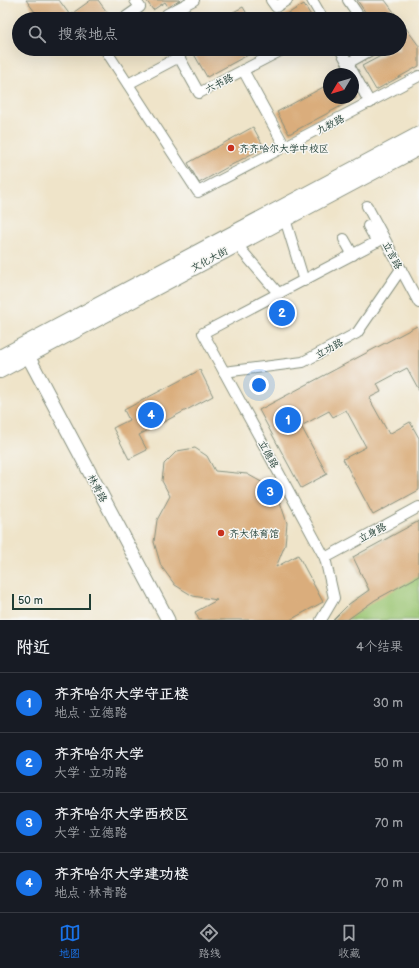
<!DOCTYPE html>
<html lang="zh">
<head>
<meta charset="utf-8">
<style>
	:root { --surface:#171b24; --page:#242831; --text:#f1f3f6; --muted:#9ea1a6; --line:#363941; --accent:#1a73e8 }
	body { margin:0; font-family:"Balsamiq Sans","LXGW WenKai TC",sans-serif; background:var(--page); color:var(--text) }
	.compass { position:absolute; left:323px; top:68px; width:36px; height:36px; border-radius:50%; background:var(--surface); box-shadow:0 4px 16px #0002; rotate:232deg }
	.scale { position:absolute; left:12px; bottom:10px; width:79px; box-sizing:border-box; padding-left:4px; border:2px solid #1f3d34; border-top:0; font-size:11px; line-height:14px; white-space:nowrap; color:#1f3d34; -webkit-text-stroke:3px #f6f6f2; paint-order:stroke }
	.you { position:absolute; left:259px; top:385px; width:14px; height:14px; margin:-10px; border:3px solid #fff; border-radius:50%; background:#1a73e8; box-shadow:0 0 0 6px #1a73e833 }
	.badge { display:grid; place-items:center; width:26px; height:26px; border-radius:50%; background:var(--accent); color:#fff; font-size:13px; font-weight:700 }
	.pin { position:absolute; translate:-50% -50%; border:2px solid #fff; box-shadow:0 1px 4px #0006 }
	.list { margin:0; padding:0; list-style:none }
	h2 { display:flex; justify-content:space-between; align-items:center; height:52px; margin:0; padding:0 16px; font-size:17px }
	h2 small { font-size:13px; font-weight:400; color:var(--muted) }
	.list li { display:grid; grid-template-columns:26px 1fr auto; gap:12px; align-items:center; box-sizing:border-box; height:60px; padding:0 16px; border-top:1px solid var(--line) }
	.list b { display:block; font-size:15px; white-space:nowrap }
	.list p { margin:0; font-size:13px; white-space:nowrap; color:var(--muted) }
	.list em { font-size:13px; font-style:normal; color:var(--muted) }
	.icon { flex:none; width:22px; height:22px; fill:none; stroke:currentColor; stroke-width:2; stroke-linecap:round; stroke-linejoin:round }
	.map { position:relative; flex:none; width:419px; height:620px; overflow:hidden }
	.search { position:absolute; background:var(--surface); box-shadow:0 4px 16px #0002; left:12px; right:12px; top:12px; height:44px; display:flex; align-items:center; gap:10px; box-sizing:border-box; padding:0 14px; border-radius:22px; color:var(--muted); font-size:15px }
	.sheet { height:292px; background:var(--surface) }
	nav { display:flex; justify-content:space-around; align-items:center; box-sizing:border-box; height:56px; border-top:1px solid var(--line); background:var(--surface); font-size:11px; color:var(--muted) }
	nav a { display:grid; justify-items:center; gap:2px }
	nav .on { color:var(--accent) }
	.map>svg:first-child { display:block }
</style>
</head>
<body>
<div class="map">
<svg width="419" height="620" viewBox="0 0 419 620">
	<rect width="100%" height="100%" fill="#f6f6f2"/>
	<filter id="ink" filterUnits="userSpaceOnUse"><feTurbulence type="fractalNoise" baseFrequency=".025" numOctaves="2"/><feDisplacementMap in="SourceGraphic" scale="8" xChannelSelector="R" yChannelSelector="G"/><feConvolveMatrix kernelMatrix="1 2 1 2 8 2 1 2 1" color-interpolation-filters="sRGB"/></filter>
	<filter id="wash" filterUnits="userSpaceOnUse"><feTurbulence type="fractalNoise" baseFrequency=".012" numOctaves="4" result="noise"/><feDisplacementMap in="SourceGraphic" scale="16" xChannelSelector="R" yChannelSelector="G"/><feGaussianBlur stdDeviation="0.9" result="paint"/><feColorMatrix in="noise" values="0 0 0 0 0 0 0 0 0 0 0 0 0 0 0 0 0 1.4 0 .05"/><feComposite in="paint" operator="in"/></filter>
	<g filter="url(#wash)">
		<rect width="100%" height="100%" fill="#efe4c9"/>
		<!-- green -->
		<polygon fill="#9bc673" stroke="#5d8254" points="419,521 419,620 333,620 349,604 369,590 353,557"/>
		<g id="blocks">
			<!-- building -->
			<g fill="#daad7c">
				<polygon points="26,0 59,0 70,15 91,0 98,0 109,15 103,19 40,19"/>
				<polygon points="146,0 180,0 169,8 165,2 153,10"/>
				<polygon points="357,0 385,0 399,19 370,19"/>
				<polygon points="304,4 313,19 272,19 280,14 282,17"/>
				<polygon points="243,7 250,19 220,19"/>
				<polygon points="400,20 419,46 419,66 376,90 362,66 392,50 391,49 400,49"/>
				<polygon points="191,49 259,49 207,77"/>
				<polygon points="329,84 329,98 353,98 353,92 356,98 289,134 277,112"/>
				<polygon points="253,127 264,147 199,183 188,163"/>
				<polygon points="417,326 419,330 419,390 407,368 377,384 381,392 369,398 389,434 410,422 419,438 419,490 373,515 343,459 366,447 346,410 333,417 329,411 301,426 327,474 301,488 259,410"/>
				<polygon points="200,370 213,396 139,435 147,450 129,459 113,428 129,420 124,410"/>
				<polygon points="195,448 207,456 215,471 247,474 265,484 280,502 287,523 285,545 276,567 298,555 323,602 290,620 199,620 195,612 217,600 193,596 175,585 161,566 154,542 157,520 170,496 162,481 164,464 177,451"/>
				<polygon points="419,521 419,576 375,600 347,620 333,620 349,604 369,590 353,557"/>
			</g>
		</g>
	</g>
	<g filter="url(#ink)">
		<use href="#blocks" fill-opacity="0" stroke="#87907e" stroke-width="1"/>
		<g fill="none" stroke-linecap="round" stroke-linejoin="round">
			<!-- minor casing -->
			<g stroke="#87907e" stroke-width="12">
				<g id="minor">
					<polyline points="271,0 276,7 287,0"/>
					<polyline points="312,0 323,19"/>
					<polyline points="348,0 361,19"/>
					<polyline points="123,19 140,7 135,0"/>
					<polyline points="169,19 167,14 194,0"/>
					<polyline points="105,49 198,192 419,76"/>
					<polyline points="340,49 370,103"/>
					<polyline points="348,63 373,49"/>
					<polyline points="243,70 285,147"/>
					<polyline points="128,84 179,57 199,93 284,49"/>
					<polyline points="367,206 419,303"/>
					<polyline points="285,219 304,281"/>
					<polyline points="368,226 377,242"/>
					<polyline points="344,239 353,255"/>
					<polyline points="237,245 279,294"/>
					<polyline points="224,372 303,362 357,333 401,269"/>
					<polyline points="325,558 419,507"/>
					<polyline points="321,620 334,598 325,558 203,333 384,238"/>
				</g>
			</g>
			<!-- tertiary casing -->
			<g stroke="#87907e" stroke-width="15">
				<polyline id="tertiary" points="28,356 168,620"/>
			</g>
			<!-- secondary casing -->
			<g stroke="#87907e" stroke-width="16">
				<g id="secondary">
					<polyline points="0,357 419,134"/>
					<polyline points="0,371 419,148"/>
				</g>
			</g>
			<!-- minor -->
			<use href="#minor" stroke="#fff" stroke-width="10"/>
			<!-- tertiary -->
			<use href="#tertiary" stroke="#fff" stroke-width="13"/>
			<!-- secondary -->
			<use href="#secondary" stroke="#fff" stroke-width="14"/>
		</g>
	</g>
	<!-- markers -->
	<g fill="#c8321e" stroke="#f6f6f2" stroke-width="1.5">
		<circle cx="231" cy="148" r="4"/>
		<circle cx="221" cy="533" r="4"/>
	</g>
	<g text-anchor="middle" stroke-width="3" stroke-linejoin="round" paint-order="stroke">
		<!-- street labels -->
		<g font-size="10" fill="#1f3d34" stroke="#f6f6f2">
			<text transform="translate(219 83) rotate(-27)" y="4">六书路</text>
			<text transform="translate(330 124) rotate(-27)" y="4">九数路</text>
			<text transform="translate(393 255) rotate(62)" y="4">立言路</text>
			<text transform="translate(209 259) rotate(-28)" y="4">文化大街</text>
			<text transform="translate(329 348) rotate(-29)" y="4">立功路</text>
			<text transform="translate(269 454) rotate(61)" y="4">立德路</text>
			<text transform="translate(98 488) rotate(62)" y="4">林青路</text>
			<text transform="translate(372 532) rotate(-28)" y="4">立身路</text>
		</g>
		<!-- poi labels -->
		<g font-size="10" fill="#1f3d34" stroke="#f6f6f2" text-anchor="start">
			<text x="239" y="152">齐齐哈尔大学中校区</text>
			<text x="229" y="537">齐大体育馆</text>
		</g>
	</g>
</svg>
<svg class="compass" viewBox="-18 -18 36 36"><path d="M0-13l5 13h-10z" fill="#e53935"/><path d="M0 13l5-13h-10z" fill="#9ea1a6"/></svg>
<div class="scale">50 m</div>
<div class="you"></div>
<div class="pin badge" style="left:288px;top:420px">1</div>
<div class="pin badge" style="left:282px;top:313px">2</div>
<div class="pin badge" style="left:270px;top:492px">3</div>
<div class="pin badge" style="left:151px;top:415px">4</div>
<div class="search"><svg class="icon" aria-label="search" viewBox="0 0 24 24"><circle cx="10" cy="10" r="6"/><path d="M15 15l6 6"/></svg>搜索地点</div>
</div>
<section class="sheet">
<h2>附近<small>4个结果</small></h2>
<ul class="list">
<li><span class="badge">1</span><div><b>齐齐哈尔大学守正楼</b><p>地点 · 立德路</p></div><em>30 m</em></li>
<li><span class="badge">2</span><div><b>齐齐哈尔大学</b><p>大学 · 立功路</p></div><em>50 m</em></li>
<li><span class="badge">3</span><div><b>齐齐哈尔大学西校区</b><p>大学 · 立德路</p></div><em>70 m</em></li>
<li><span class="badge">4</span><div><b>齐齐哈尔大学建功楼</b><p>地点 · 林青路</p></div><em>70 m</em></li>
</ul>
</section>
<nav>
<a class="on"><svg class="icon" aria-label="map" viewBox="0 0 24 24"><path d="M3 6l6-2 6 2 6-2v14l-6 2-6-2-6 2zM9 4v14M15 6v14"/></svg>地图</a>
<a><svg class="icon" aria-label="directions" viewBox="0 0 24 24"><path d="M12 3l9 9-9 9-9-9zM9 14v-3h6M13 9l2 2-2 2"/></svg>路线</a>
<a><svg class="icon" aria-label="saved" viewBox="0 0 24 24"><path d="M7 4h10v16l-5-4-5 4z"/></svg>收藏</a>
</nav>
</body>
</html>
